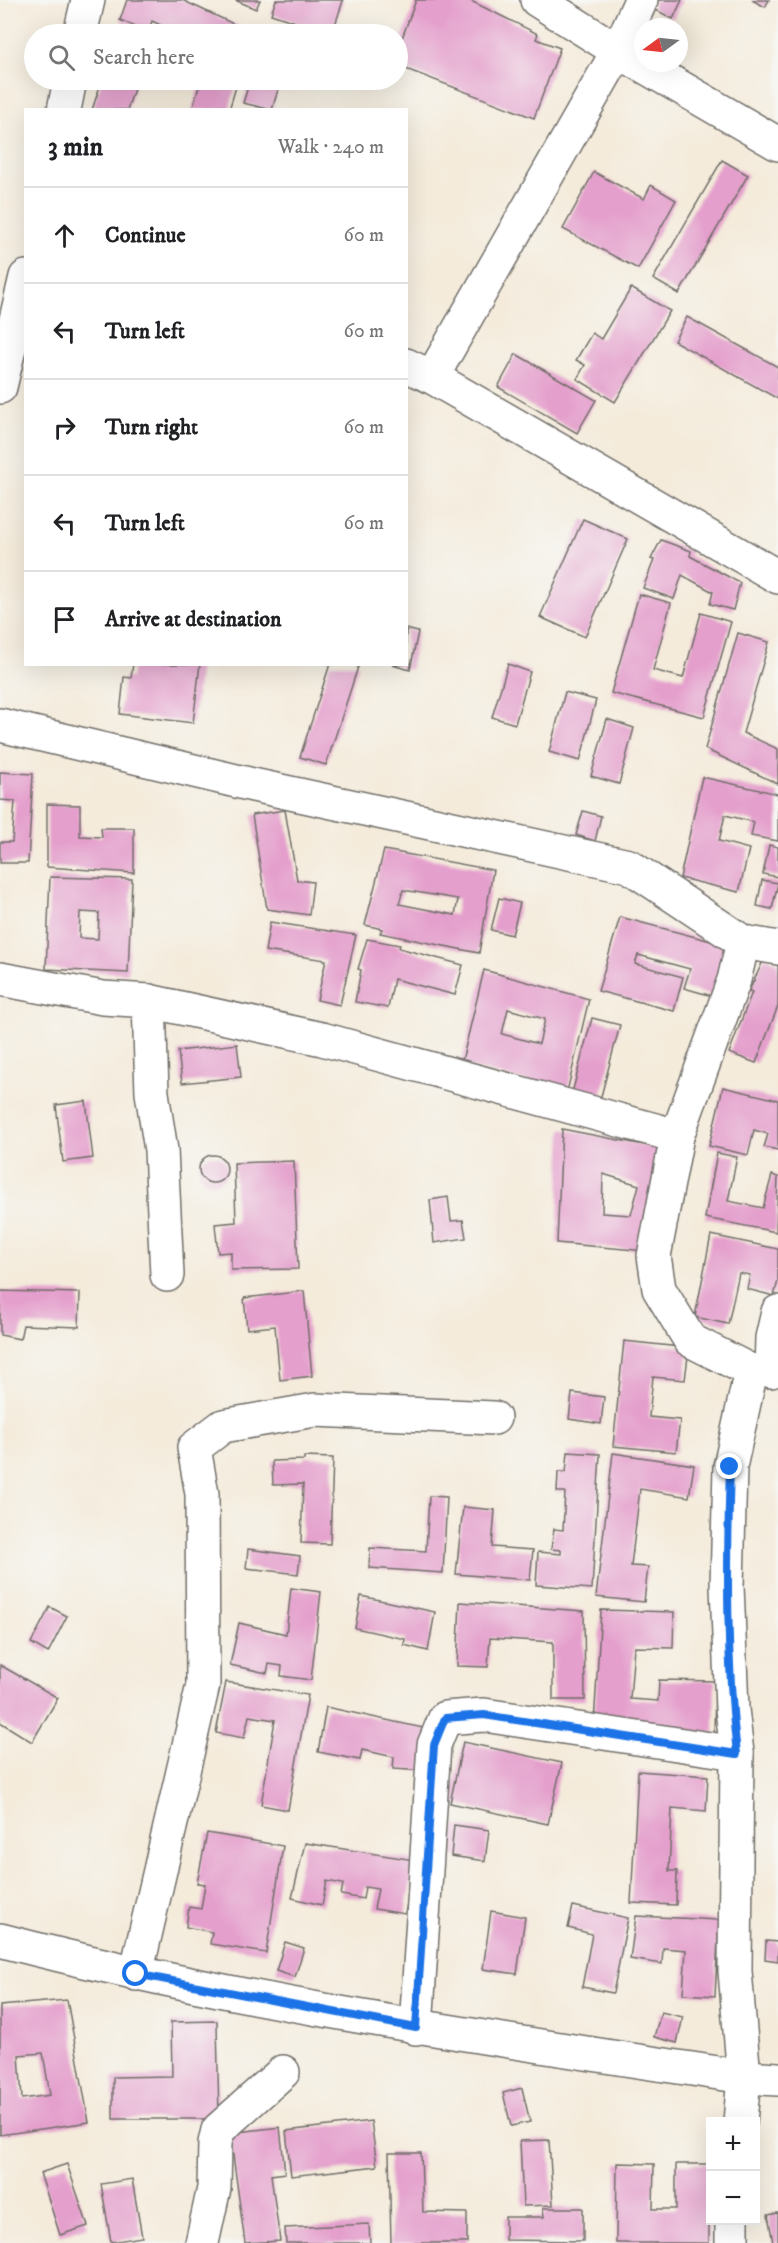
<!DOCTYPE html>
<html lang="en">
<head>
<meta charset="utf-8">
<style>
	:root { --surface:#fff; --page:#f6f6f6; --text:#202124; --muted:#757577; --line:#e0e0e0 }
	body { margin:0; font-family:"IM FELL DW Pica",serif; background:var(--page); color:var(--text) }
	.controls { position:absolute; right:18px; bottom:18px; display:grid; overflow:hidden; border-radius:0px; box-shadow:0 6px 24px #0002 }
	.controls button { width:54px; height:54px; display:grid; place-items:center; padding:0; border:0; border-bottom:2px solid var(--line); background:var(--surface); color:var(--text); font:30px sans-serif }
	.compass { position:absolute; left:634px; top:18px; width:54px; height:54px; border-radius:50%; background:var(--surface); box-shadow:0 6px 24px #0002; rotate:255deg }
	.stop { position:absolute; width:18px; height:18px; margin:-14px; border:4px solid #1a73e8; border-radius:50%; background:#fff }
	.stop.end { background:#1a73e8; border-color:#fff; box-shadow:0 2px 6px #0008 }
	.list { margin:0; padding:0; list-style:none }
	h2 { display:flex; justify-content:space-between; align-items:center; height:78px; margin:0; padding:0 24px; font-size:26px }
	h2 small { font-size:20px; font-weight:400; color:var(--muted) }
	.list li { display:grid; grid-template-columns:39px 1fr auto; gap:18px; align-items:center; box-sizing:border-box; height:96px; padding:0 24px; border-top:2px solid var(--line) }
	.list b { display:block; font-size:22px; white-space:nowrap }
	.list em { font-size:20px; font-style:normal; color:var(--muted) }
	.icon { flex:none; width:33px; height:33px; fill:none; stroke:currentColor; stroke-width:2; stroke-linecap:round; stroke-linejoin:round }
	.map { position:relative; flex:none; width:778px; height:2243px; overflow:hidden }
	.search { position:absolute; background:var(--surface); box-shadow:0 6px 24px #0002; left:24px; top:24px; width:384px; height:66px; display:flex; align-items:center; gap:15px; box-sizing:border-box; padding:0 21px; border-radius:33px; color:var(--muted); font-size:22px }
	.panel { position:absolute; background:var(--surface); box-shadow:0 6px 24px #0002; left:24px; top:108px; width:384px; height:558px; border-radius:0px }
	.map>svg:first-child { display:block }
</style>
</head>
<body>
<div class="map">
<svg width="778" height="2243" viewBox="0 0 778 2243">
	<rect width="100%" height="100%" fill="#f6f6f2"/>
	<filter id="ink" filterUnits="userSpaceOnUse"><feTurbulence type="fractalNoise" baseFrequency=".0167" numOctaves="2"/><feDisplacementMap in="SourceGraphic" scale="12" xChannelSelector="R" yChannelSelector="G"/><feConvolveMatrix kernelMatrix="1 2 1 2 8 2 1 2 1" color-interpolation-filters="sRGB"/></filter>
	<filter id="wash" filterUnits="userSpaceOnUse"><feTurbulence type="fractalNoise" baseFrequency=".008" numOctaves="4" result="noise"/><feDisplacementMap in="SourceGraphic" scale="24" xChannelSelector="R" yChannelSelector="G"/><feGaussianBlur stdDeviation="1.35" result="paint"/><feColorMatrix in="noise" values="0 0 0 0 0 0 0 0 0 0 0 0 0 0 0 0 0 1.4 0 .05"/><feComposite in="paint" operator="in"/></filter>
	<g filter="url(#wash)">
		<rect width="100%" height="100%" fill="#f4ebdb"/>
		<g id="blocks">
			<!-- building -->
			<g fill="#e49fcc" fill-rule="evenodd">
				<polygon points="127,0 182,0 251,32 251,34 180,34 152,21 148,32 120,20"/>
				<polygon points="235,0 260,0 256,9"/>
				<polygon points="276,0 341,0 343,1 332,34 271,14"/>
				<polygon points="416,0 469,0 538,34 536,39 560,48 534,118 398,66 398,49"/>
				<polygon points="655,0 682,0 673,19 652,8"/>
				<polygon points="752,0 769,0 765,7"/>
				<polygon points="102,80 137,80 127,110 92,110"/>
				<polygon points="201,80 238,80 229,110 192,110"/>
				<polygon points="250,80 281,80 272,110 243,103"/>
				<polygon points="722,160 748,175 679,294 653,279"/>
				<polygon points="594,172 644,199 651,185 676,200 638,269 563,229"/>
				<polygon points="631,288 670,311 615,402 577,379 585,365 576,360 592,333 601,339"/>
				<polygon points="687,317 778,367 778,399 674,341"/>
				<polygon points="516,354 596,400 577,433 498,387"/>
				<polygon points="583,519 628,539 585,637 540,617"/>
				<polygon points="661,540 691,551 690,556 740,583 733,610 710,604 713,592 682,575 674,599 643,588 654,560 651,559"/>
				<polygon points="639,594 671,603 653,670 683,678 701,613 731,622 704,717 611,693"/>
				<polygon points="406,629 418,632 410,670 392,665 406,664"/>
				<polygon points="738,633 769,642 743,733 778,749 778,784 705,749"/>
				<polygon points="133,664 200,664 193,723 120,714 124,677 131,678"/>
				<polygon points="330,664 359,664 326,765 300,757"/>
				<polygon points="508,664 530,672 515,724 492,717"/>
				<polygon points="565,692 596,700 580,761 549,752"/>
				<polygon points="607,719 634,728 619,784 591,776"/>
				<polygon points="0,772 33,774 28,863 0,863 0,842 12,842 15,801 0,800"/>
				<polygon points="702,777 778,794 778,841 751,836 754,822 725,815 719,841 749,849 739,892 680,878"/>
				<polygon points="47,804 80,805 80,836 102,837 101,828 134,828 134,873 47,867"/>
				<polygon points="285,810 297,880 313,882 309,915 267,909 252,815"/>
				<polygon points="583,811 601,816 595,841 576,835"/>
				<polygon points="769,845 778,847 778,877 763,874"/>
				<path d="M384,850L493,870L479,953L380,933L382,929L365,925ZM403,890L458,899L455,915L399,904Z"/>
				<path d="M50,877L132,879L128,973L46,969ZM80,912L99,913L98,939L79,938Z"/>
				<polygon points="762,880 778,883 772,909 757,906"/>
				<polygon points="499,898 520,903 512,935 491,930"/>
				<polygon points="620,917 726,945 712,996 684,988 690,969 638,955 635,964 683,977 674,1011 598,991"/>
				<polygon points="270,922 356,935 340,1005 317,1000 326,960 265,951"/>
				<polygon points="367,939 400,945 399,948 463,965 455,995 394,979 388,1008 355,1002 361,970 358,969"/>
				<polygon points="765,957 778,962 778,1006 756,1063 729,1053 752,992 749,991"/>
				<path d="M484,970L589,999L567,1092L461,1065ZM508,1009L545,1019L539,1044L502,1034Z"/>
				<polygon points="592,1018 620,1025 600,1100 572,1093"/>
				<polygon points="237,1044 241,1077 182,1083 178,1051"/>
				<polygon points="723,1087 778,1100 778,1150 764,1147 768,1134 754,1130 748,1155 709,1146"/>
				<polygon points="86,1101 93,1158 63,1162 56,1105"/>
				<path d="M562,1129L670,1150L646,1251L557,1243ZM603,1174L639,1185L631,1215L602,1213Z"/>
				<polygon points="717,1153 737,1157 728,1201 763,1208 772,1175 778,1177 776,1232 705,1218"/>
				<circle cx="213" cy="1169" r="14"/>
				<polygon points="294,1161 298,1269 231,1270 231,1252 218,1253 215,1224 236,1222 234,1163"/>
				<polygon points="448,1197 451,1221 463,1220 466,1238 434,1243 430,1200"/>
				<polygon points="711,1235 778,1249 778,1281 774,1296 747,1289 750,1275 739,1273 728,1324 695,1317"/>
				<polygon points="0,1291 80,1293 79,1327 23,1325 20,1339 0,1335"/>
				<polygon points="304,1291 312,1376 280,1380 275,1326 247,1329 244,1298"/>
				<polygon points="624,1341 689,1348 685,1380 653,1377 649,1417 680,1420 676,1452 613,1446"/>
				<polygon points="572,1393 604,1397 601,1424 569,1419"/>
				<polygon points="568,1452 600,1454 592,1589 536,1585 538,1552 561,1554 561,1550 551,1549 554,1529 563,1530 565,1492 557,1492 558,1472 566,1472"/>
				<polygon points="613,1453 694,1465 689,1497 640,1489 631,1566 648,1567 644,1602 596,1597"/>
				<polygon points="304,1457 333,1458 330,1544 301,1543 303,1484 273,1485 272,1461 304,1460"/>
				<polygon points="429,1496 447,1497 443,1573 369,1568 370,1548 426,1551"/>
				<polygon points="463,1507 495,1510 492,1547 533,1550 530,1580 456,1574"/>
				<polygon points="248,1549 300,1556 298,1574 246,1568"/>
				<polygon points="291,1588 321,1592 311,1680 281,1676 282,1666 269,1664 267,1673 230,1665 239,1623 286,1634"/>
				<polygon points="361,1596 435,1612 428,1651 404,1645 405,1639 355,1628"/>
				<polygon points="460,1602 584,1611 585,1700 553,1700 553,1642 490,1638 488,1667 457,1666"/>
				<polygon points="50,1607 67,1616 48,1653 31,1643"/>
				<polygon points="601,1610 674,1612 673,1648 634,1647 630,1699 658,1701 659,1680 715,1681 714,1734 594,1724"/>
				<polygon points="0,1665 58,1698 32,1742 0,1722"/>
				<polygon points="226,1682 308,1695 288,1810 261,1805 275,1720 249,1716 244,1738 216,1733"/>
				<polygon points="326,1707 428,1729 426,1771 393,1769 394,1757 362,1750 360,1760 318,1752"/>
				<polygon points="463,1742 562,1763 548,1824 450,1803"/>
				<polygon points="638,1771 708,1776 706,1811 672,1808 669,1871 677,1871 676,1905 631,1903"/>
				<polygon points="454,1825 489,1830 485,1861 451,1856"/>
				<polygon points="207,1833 283,1846 266,1953 210,1944 212,1932 186,1927 189,1907 201,1909 205,1884 197,1883"/>
				<polygon points="305,1843 415,1860 405,1914 374,1909 378,1889 365,1887 363,1899 341,1895 343,1884 327,1881 322,1905 292,1898"/>
				<polygon points="573,1906 628,1918 613,1993 582,1987 592,1934 568,1928"/>
				<polygon points="491,1911 525,1917 517,1974 483,1969"/>
				<polygon points="636,1916 719,1920 715,1996 683,1994 686,1950 663,1948 662,1964 630,1959"/>
				<polygon points="766,1941 778,1942 778,1961 765,1959"/>
				<polygon points="285,1942 304,1948 295,1977 276,1971"/>
				<path d="M67,2000L89,2122L0,2135V2006ZM43,2053L50,2095L22,2099L19,2055Z"/>
				<polygon points="661,2012 683,2017 677,2043 654,2037"/>
				<polygon points="217,2021 219,2119 113,2119 113,2077 172,2076 171,2022"/>
				<polygon points="522,2088 530,2122 511,2126 503,2093"/>
				<polygon points="371,2121 377,2166 291,2176 286,2131"/>
				<polygon points="280,2127 285,2173 271,2175 280,2241 245,2243 230,2133"/>
				<polygon points="549,2140 553,2205 523,2206 520,2141"/>
				<polygon points="389,2153 421,2153 423,2212 467,2213 467,2243 391,2243"/>
				<polygon points="617,2163 654,2164 653,2209 676,2209 676,2164 709,2164 709,2243 616,2243"/>
				<polygon points="67,2164 88,2226 60,2235 40,2173"/>
				<polygon points="132,2179 142,2237 111,2242 101,2184"/>
				<polygon points="543,2208 583,2208 583,2241 505,2240 505,2217 544,2217"/>
				<polygon points="778,2213 778,2243 773,2243 768,2215"/>
				<polygon points="369,2224 370,2243 286,2243 285,2228"/>
			</g>
		</g>
	</g>
	<g filter="url(#ink)">
		<use href="#blocks" fill-opacity="0" stroke="#716e69" stroke-width="1.5"/>
		<g fill="none" stroke-linecap="round" stroke-linejoin="round">
			<!-- minor casing -->
			<g stroke="#716e69" stroke-width="36">
				<g id="minor">
					<polyline points="537,0 618,51 778,144"/>
					<polyline points="80,34 88,0"/>
					<polyline points="64,110 70,80"/>
					<polyline points="406,365 432,377 778,577"/>
					<polyline points="432,377 618,51 641,0"/>
					<polyline points="0,387 26,277"/>
					<polyline points="0,725 253,785 629,866 743,942 734,980 677,1136 654,1256 659,1289 690,1340 751,1371 730,1467 727,1586 732,1709 737,1753 735,1971 744,2077 740,2122"/>
					<polyline points="743,942 778,948"/>
					<polyline points="0,979 103,998 149,1001 322,1039 677,1136"/>
					<polyline points="149,1001 152,1093 161,1150 167,1275"/>
					<polyline points="771,1371 772,1338 778,1312"/>
					<path d="M0,1940C245,2004 494,2039 744,2077L778,2079"/>
					<polyline points="136,1974 203,1685 202,1494 194,1448 223,1426 315,1410 494,1418"/>
					<polyline points="416,2028 434,1745 445,1718 484,1715 737,1753"/>
					<polyline points="732,2220 732,2243"/>
					<polyline points="202,2243 214,2188 215,2143 218,2130 283,2072"/>
				</g>
			</g>
			<!-- minor -->
			<use href="#minor" stroke="#fff" stroke-width="33"/>
		</g>
	</g>
	<g fill="none" stroke-linecap="round" stroke-linejoin="round" filter="url(#ink)">
		<!-- route -->
		<path stroke="#1a73e8" stroke-width="8" d="M136,1974L416,2028L434,1745L445,1718L484,1715L737,1754C726,1658 727,1563 730,1467"/>
	</g>
</svg>
<div class="controls">
<button>+</button>
<button>−</button>
</div>
<svg class="compass" viewBox="-18 -18 36 36"><path d="M0-13l5 13h-10z" fill="#e53935"/><path d="M0 13l5-13h-10z" fill="#757577"/></svg>
<div class="stop" style="left:136px;top:1974px"></div>
<div class="stop end" style="left:730px;top:1467px"></div>
<div class="search"><svg class="icon" aria-label="search" viewBox="0 0 24 24"><circle cx="10" cy="10" r="6"/><path d="M15 15l6 6"/></svg>Search here</div>
<section class="panel">
<h2>3 min<small>Walk · 240 m</small></h2>
<ul class="list">
<li><svg class="icon" aria-label="ahead" viewBox="0 0 24 24"><path d="M12 20V5M6 11l6-6 6 6"/></svg><div><b>Continue</b></div><em>60 m</em></li>
<li><svg class="icon" aria-label="left" viewBox="0 0 24 24"><path d="M17 20v-9H6M10 6l-5 5 5 5"/></svg><div><b>Turn left</b></div><em>60 m</em></li>
<li><svg class="icon" aria-label="right" viewBox="0 0 24 24"><path d="M7 20v-9h11M14 6l5 5-5 5"/></svg><div><b>Turn right</b></div><em>60 m</em></li>
<li><svg class="icon" aria-label="left" viewBox="0 0 24 24"><path d="M17 20v-9H6M10 6l-5 5 5 5"/></svg><div><b>Turn left</b></div><em>60 m</em></li>
<li><svg class="icon" aria-label="arrive" viewBox="0 0 24 24"><path d="M6 21V4h12l-3 4 3 4H6"/></svg><div><b>Arrive at destination</b></div></li>
</ul>
</section>
</div>
</body>
</html>
